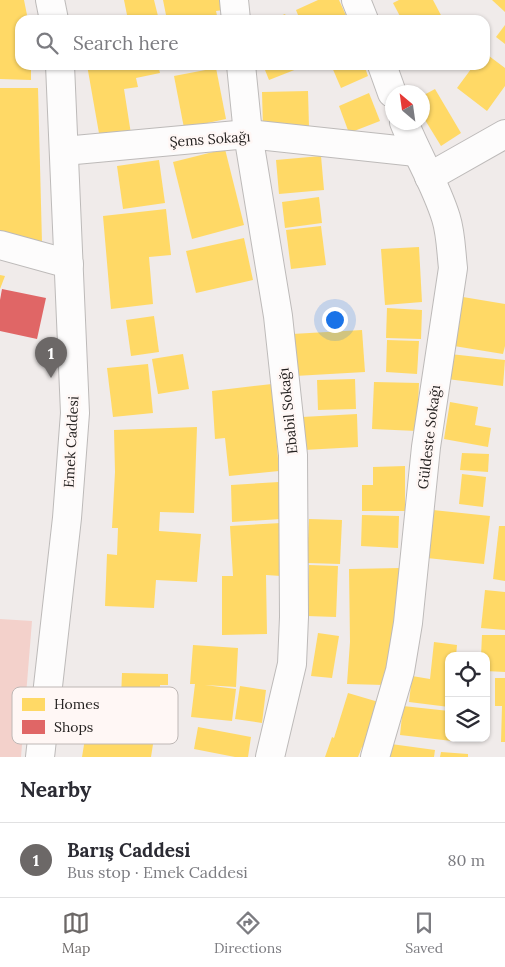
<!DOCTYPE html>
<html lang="en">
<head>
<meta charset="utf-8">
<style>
	:root { --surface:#fff; --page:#f7f7f7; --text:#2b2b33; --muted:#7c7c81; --line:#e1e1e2; --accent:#6c6867 }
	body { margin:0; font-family:Lora,serif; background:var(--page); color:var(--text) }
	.controls { position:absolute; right:15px; bottom:15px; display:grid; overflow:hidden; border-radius:10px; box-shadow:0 1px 4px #0004 }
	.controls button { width:45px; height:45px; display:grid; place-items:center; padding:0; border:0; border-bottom:1px solid var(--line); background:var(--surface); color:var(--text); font:25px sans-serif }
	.compass { position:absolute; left:385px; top:85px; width:45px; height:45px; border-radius:50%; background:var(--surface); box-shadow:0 1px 4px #0004; rotate:331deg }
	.you { position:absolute; left:334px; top:319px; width:18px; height:18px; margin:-12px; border:4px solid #fff; border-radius:50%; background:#1a73e8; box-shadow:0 0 0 8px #1a73e833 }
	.badge { display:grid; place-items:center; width:32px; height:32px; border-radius:50%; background:var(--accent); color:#fff; font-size:16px; font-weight:700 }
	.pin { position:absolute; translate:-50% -41px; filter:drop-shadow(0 1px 2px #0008) }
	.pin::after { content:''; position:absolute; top:26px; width:18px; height:15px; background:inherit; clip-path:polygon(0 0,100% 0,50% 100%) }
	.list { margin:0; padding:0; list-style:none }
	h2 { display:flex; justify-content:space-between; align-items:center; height:65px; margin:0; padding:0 20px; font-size:21px }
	h2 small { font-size:16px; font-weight:400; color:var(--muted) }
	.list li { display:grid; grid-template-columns:32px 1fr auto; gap:15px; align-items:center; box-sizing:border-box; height:75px; padding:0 20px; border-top:1px solid var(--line) }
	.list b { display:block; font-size:19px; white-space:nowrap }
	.list p { margin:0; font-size:16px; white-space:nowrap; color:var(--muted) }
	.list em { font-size:16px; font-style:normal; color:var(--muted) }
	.icon { flex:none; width:28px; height:28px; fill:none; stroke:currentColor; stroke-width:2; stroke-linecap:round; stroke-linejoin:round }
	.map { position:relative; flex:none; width:505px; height:757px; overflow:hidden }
	.search { position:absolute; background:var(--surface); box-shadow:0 1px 4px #0004; left:15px; right:15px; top:15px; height:55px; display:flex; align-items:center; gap:12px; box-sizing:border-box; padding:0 18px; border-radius:15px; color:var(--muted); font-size:19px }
	.sheet { height:140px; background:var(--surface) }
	nav { display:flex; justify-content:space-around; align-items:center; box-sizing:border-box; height:70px; border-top:1px solid var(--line); background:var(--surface); font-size:14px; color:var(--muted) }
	nav a { display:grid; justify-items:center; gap:2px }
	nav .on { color:var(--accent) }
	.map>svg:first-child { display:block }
</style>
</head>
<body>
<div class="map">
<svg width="505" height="757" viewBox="0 0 505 757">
	<rect width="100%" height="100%" fill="#f0ebea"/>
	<!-- green -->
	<polygon fill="#f3d1cb" points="0,619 32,621 21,757 0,757"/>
	<!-- homes -->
	<g fill="#ffd966">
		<polygon points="0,0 24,0 28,20 20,20 20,65 31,65 31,80 0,79"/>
		<polygon points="124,0 154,0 159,20 128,20"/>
		<polygon points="163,0 222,0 224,10 216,11 218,20 181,19 167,20"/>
		<polygon points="318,0 339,0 348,20 300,20 296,10"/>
		<polygon points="399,0 433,0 443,19 402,20 393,3"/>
		<polygon points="492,0 505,0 505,12"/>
		<polygon points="285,14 288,20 271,20"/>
		<polygon points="505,25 505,44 496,37"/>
		<polygon points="485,53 505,68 505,86 487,111 457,88 474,65 485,65"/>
		<polygon points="87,65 158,65 160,73 136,78 138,87 124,89 131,134 100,139"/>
		<polygon points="263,65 307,65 269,80"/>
		<polygon points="331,65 364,65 368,76 341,88"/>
		<polygon points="216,68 226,119 184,128 174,76"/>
		<polygon points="0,88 38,88 42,243 0,232"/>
		<polygon points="435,89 461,133 441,146 422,115 422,96"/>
		<polygon points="308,91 309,127 263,128 262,92"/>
		<polygon points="369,93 380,121 349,133 339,106"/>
		<polygon points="225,149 244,225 192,239 173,162"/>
		<polygon points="321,156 324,190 279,194 276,160"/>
		<polygon points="159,160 165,203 123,209 117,166"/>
		<polygon points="319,197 322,223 285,228 282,202"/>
		<polygon points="166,209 171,255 149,257 153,304 111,309 103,216"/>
		<polygon points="321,226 326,265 291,269 286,230"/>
		<polygon points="244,238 253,280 196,293 186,251"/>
		<polygon points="419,247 422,302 385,305 381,249"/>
		<polygon points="0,275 5,276 0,289"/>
		<polygon points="463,297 505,304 505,346 503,354 454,346"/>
		<polygon points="387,308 422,310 421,339 386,338"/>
		<polygon points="154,316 159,352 131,356 126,320"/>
		<polygon points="362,330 365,372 295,376 292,334"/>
		<polygon points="387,340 419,341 417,374 386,372"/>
		<polygon points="183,354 189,389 158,394 152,359"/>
		<polygon points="450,354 505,360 503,386 447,379"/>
		<polygon points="148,364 153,413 113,417 107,368"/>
		<polygon points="355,379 356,409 318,410 317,380"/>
		<polygon points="374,382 419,383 417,431 372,429"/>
		<polygon points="272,384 279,471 229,476 225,438 215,439 212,391"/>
		<polygon points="450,402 478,407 475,425 491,428 488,447 444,439"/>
		<polygon points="357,414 358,447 304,450 302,417"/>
		<polygon points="197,427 194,513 160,512 159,531 201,534 197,582 156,580 154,608 105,606 107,554 117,555 118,528 112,528 115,472 114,430"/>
		<polygon points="462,453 489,454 488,472 460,470"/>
		<polygon points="405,466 405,511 362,511 362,485 373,485 373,467"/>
		<polygon points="462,474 486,477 483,507 459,504"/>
		<polygon points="279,482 281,519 232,522 231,485"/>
		<polygon points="433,510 490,516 484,564 427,558"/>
		<polygon points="362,515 399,516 398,548 361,546"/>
		<polygon points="309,519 342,520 340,564 307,563"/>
		<polygon points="281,523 281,576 266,575 267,634 222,635 222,576 233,576 230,526"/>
		<polygon points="499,526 505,526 505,581 493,579"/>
		<polygon points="309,565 338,566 336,617 307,616"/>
		<polygon points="400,568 393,641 384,685 347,684 350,642 349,569"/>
		<polygon points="485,590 505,592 505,630 481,628"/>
		<polygon points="318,633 339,636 332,678 311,676"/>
		<polygon points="482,635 505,635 505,672 486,671 486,656 481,656"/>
		<polygon points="434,642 457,645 456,656 449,656 449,707 409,702 412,676 430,679"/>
		<polygon points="193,645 238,648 236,687 205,685 236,689 232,721 191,717 195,684 190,684"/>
		<polygon points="122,673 168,674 168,685 160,685 159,712 141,711 141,699 121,698"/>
		<polygon points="495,678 505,678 505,742 501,742 502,706 495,706"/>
		<polygon points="240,686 266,690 262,723 235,719"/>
		<polygon points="348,693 382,703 368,748 362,747 358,757 325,757 332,737 334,738"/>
		<polygon points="403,706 449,711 449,738 452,738 452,741 400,735"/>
		<polygon points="88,720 132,726 131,735 154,738 151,757 82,757"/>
		<polygon points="198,727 251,737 248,757 235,757 194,749"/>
		<polygon points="391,744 435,750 434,757 389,757"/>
		<polygon points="441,752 468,754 468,757 440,757"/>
	</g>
	<!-- shops -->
	<polygon fill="#e06666" points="2,289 46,298 37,339 0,331 0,300"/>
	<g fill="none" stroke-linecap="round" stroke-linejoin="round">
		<!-- minor casing -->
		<g stroke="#bdbab9" stroke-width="30">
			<g id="minor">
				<polyline points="50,0 54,20"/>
				<polyline points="234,0 236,20"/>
				<polyline points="356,0 364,20"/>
				<polyline points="241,65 248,134 278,316 293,455 294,617 292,664 270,757"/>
				<polyline points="382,65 392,93"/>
				<polyline points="64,151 248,134 416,152"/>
				<polyline points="429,177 505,134"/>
				<polyline points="0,245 69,264"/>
				<polyline points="40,757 67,518 75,413 60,65"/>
				<path d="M375,757L400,671L408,623L426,447L453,268C451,251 451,234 446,218C436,185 417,155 404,122"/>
			</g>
		</g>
		<!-- minor -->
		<use href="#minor" stroke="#fdfcfc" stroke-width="28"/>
	</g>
	<g text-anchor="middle" stroke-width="5" stroke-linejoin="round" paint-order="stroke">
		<!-- street labels -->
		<g font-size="14" fill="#252221" stroke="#fff7f5">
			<text transform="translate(210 139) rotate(-4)" y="5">Şems Sokağı</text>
			<text transform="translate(288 411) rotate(-96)" y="5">Ebabil Sokağı</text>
			<text transform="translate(429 437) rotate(-83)" y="5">Güldeste Sokağı</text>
			<text transform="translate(71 442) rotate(-87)" y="5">Emek Caddesi</text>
		</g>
	</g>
	<!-- legend -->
	<rect x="12" y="687" width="166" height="57" rx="8" fill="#fff7f5" stroke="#beb7b5" stroke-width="1"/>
	<rect x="22" y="698" width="23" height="13" fill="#ffd966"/>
	<rect x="22" y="720" width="23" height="14" fill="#e06666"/>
	<g font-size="14" fill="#252221">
		<text x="54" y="709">Homes</text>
		<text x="54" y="732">Shops</text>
	</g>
</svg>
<div class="controls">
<button><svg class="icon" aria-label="locate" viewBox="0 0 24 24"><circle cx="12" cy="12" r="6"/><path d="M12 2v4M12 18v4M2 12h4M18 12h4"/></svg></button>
<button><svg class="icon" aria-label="layers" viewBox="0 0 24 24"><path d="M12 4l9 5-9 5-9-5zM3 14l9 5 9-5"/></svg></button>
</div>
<svg class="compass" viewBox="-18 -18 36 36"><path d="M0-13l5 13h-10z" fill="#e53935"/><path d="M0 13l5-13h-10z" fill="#7c7c81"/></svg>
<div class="you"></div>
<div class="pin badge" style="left:51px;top:378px">1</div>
<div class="search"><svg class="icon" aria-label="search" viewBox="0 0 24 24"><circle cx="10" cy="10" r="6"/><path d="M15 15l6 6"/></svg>Search here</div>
</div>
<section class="sheet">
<h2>Nearby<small></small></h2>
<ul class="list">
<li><span class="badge">1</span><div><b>Barış Caddesi</b><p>Bus stop · Emek Caddesi</p></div><em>80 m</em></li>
</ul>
</section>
<nav>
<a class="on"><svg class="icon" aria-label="map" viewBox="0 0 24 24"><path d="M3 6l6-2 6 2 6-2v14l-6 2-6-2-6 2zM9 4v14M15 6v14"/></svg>Map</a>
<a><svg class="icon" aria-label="directions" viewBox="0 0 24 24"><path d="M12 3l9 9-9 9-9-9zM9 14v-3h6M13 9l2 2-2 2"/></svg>Directions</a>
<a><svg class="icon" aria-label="saved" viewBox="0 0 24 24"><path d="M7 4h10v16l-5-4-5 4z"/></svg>Saved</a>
</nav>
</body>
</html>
